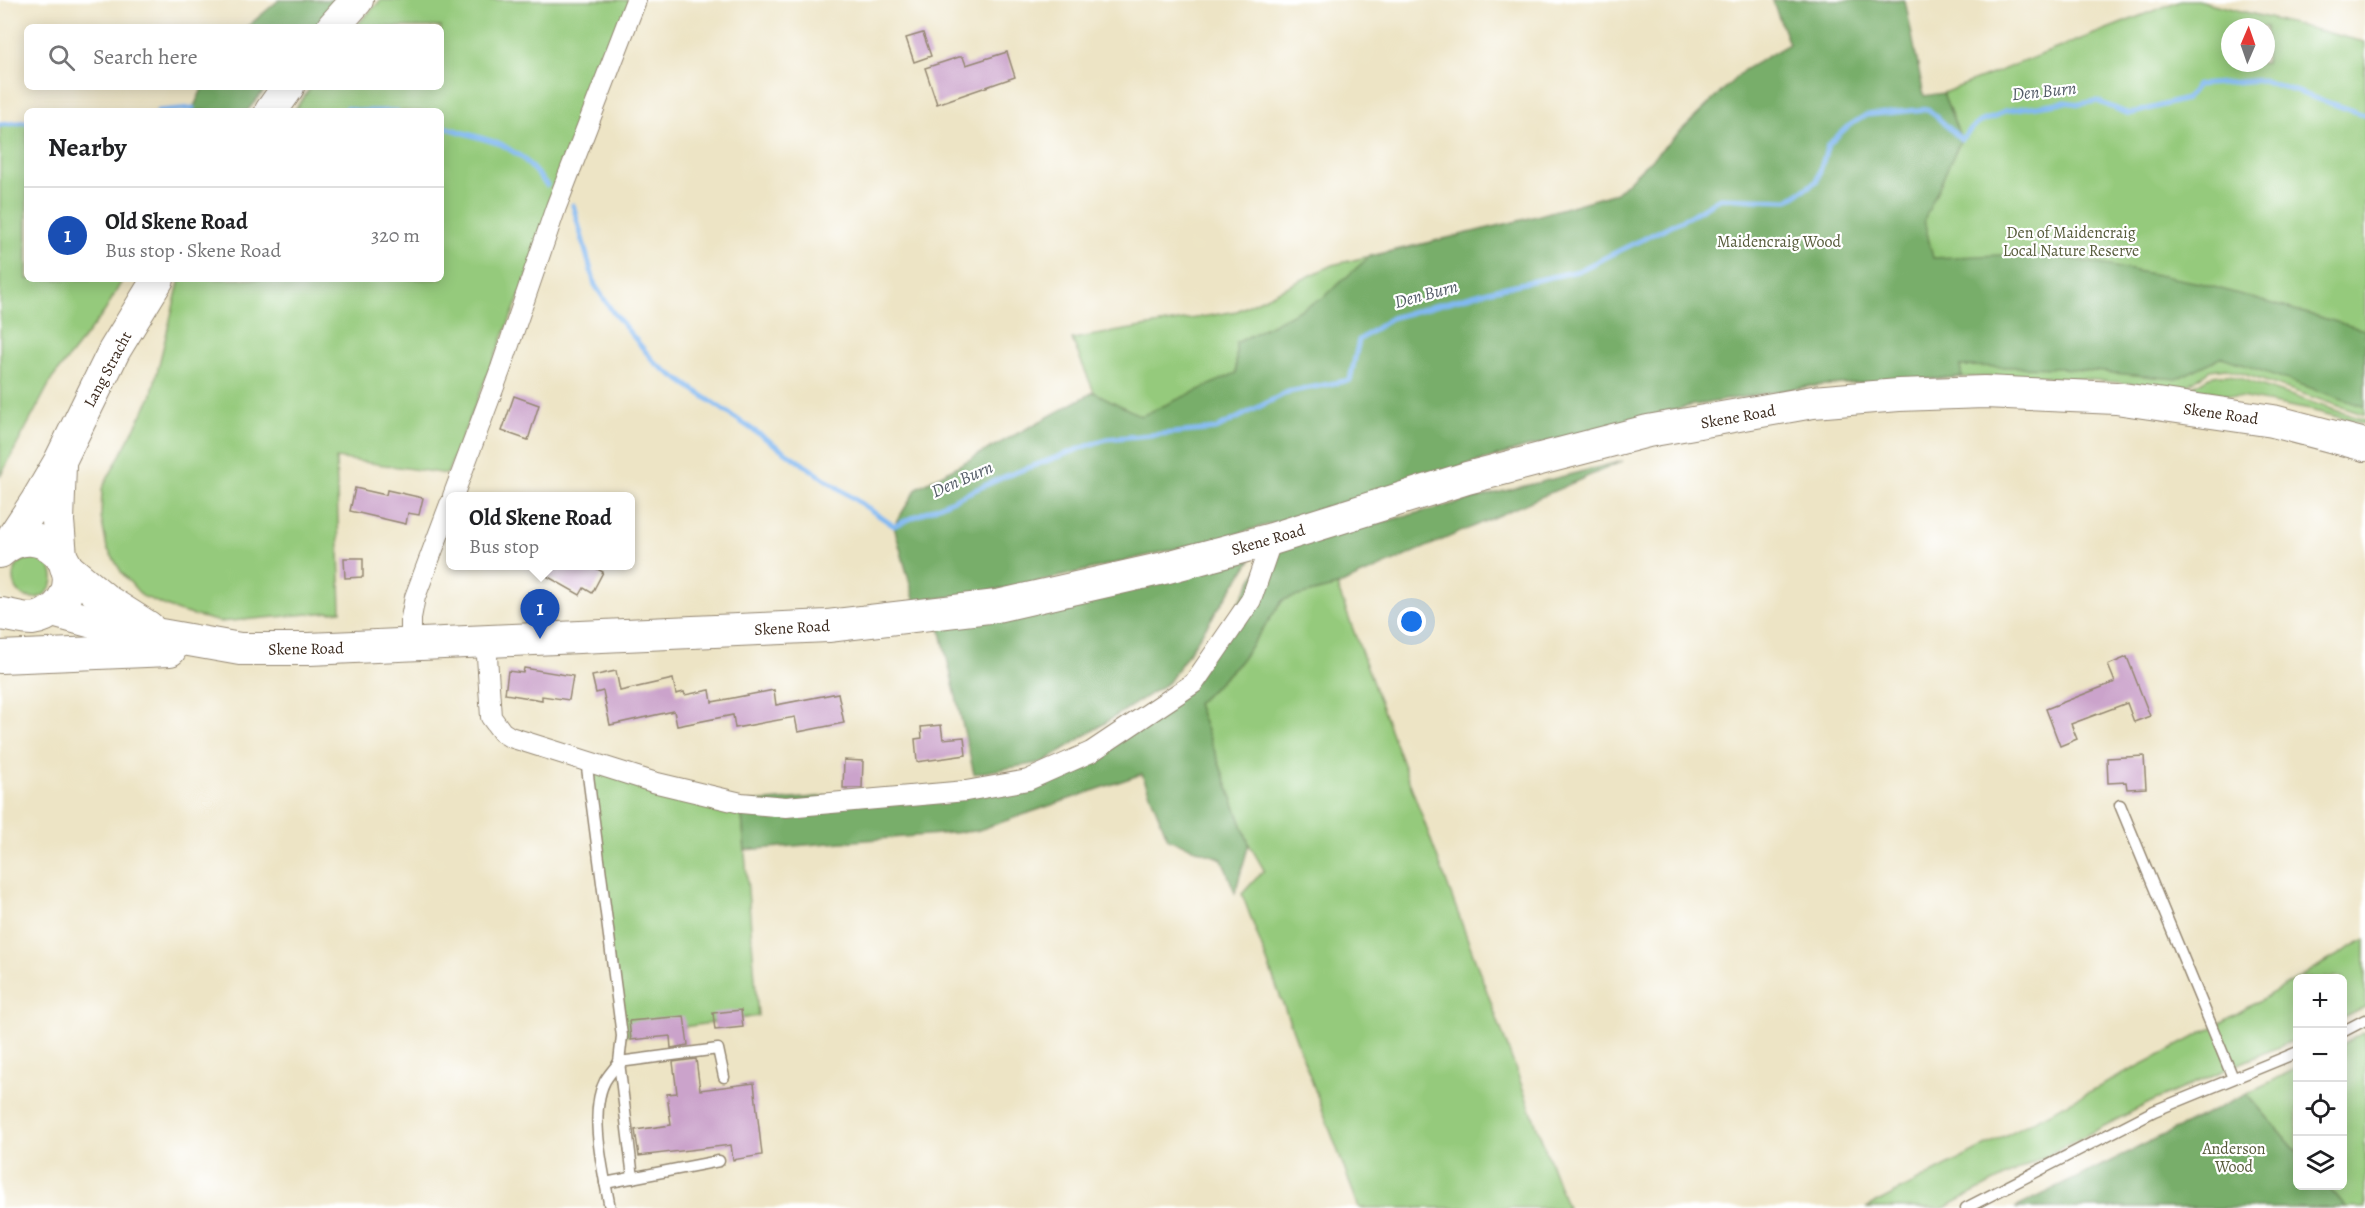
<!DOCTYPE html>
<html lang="en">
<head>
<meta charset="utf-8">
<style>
	:root { --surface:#fff; --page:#f2f2f2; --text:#202124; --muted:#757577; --line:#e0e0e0; --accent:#7c3aed }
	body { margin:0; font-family:Alegreya,serif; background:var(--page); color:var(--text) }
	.controls { position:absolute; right:18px; bottom:18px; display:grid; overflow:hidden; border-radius:9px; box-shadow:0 3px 15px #0003 }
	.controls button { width:54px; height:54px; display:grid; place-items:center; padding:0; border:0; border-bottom:2px solid var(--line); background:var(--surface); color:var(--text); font:30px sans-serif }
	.compass { position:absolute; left:2221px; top:18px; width:54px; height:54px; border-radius:50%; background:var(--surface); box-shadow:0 3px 15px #0003; rotate:2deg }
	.you { position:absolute; left:1412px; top:622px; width:21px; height:21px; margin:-15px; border:4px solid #fff; border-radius:50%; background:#1a73e8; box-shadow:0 0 0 9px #1a73e833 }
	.badge { display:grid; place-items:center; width:39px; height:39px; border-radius:50%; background:var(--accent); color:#fff; font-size:20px; font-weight:700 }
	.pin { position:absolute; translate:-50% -50px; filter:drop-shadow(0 2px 3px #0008) }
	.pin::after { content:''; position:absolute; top:32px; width:21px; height:18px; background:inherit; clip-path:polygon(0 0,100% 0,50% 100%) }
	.popup { position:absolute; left:446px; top:492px; width:189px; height:78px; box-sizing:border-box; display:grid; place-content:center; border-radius:9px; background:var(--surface); filter:drop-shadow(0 2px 4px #0005); font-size:20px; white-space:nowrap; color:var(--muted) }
	.popup b { font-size:22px; color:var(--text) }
	.popup::after { content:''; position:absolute; left:50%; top:100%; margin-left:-12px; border:12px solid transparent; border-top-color:var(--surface) }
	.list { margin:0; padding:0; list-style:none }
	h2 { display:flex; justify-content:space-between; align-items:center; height:78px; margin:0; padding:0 24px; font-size:26px }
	h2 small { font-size:20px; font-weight:400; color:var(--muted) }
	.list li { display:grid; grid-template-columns:39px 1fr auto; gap:18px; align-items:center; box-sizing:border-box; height:96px; padding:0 24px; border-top:2px solid var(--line) }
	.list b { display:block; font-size:22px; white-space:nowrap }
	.list p { margin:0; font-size:20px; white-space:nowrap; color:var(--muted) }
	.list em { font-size:20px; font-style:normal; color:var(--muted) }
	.icon { flex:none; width:33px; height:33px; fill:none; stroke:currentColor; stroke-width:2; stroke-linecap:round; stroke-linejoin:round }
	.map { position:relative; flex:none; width:2365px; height:1208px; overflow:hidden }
	.search { position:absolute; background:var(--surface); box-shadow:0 3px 15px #0003; left:24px; top:24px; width:420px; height:66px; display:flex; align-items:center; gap:15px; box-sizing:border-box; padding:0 21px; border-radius:9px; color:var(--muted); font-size:22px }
	.panel { position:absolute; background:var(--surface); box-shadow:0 3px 15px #0003; left:24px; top:108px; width:420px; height:174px; border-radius:9px }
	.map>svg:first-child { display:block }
</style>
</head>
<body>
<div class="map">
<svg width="2365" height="1208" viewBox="0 0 2365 1208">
	<rect width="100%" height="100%" fill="#fff"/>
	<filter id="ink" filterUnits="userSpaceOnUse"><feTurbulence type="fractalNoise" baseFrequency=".0167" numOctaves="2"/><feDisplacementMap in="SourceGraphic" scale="12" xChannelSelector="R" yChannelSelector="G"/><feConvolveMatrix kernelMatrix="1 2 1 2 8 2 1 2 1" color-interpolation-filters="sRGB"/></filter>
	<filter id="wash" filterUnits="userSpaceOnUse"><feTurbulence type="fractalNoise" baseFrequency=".008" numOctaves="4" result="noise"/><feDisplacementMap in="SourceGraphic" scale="24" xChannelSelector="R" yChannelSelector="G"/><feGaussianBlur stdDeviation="1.35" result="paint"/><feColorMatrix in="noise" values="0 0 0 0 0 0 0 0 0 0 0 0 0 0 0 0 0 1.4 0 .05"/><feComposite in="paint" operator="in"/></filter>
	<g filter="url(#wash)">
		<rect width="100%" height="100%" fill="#ede4c5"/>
		<!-- green -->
		<g fill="#95ca7b" stroke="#687a4c" stroke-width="1.5" fill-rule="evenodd">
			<polygon points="381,0 636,0 556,207 447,474 336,458 341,611 220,622 178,611 142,596 122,573 107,548 101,517 102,489 151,397 180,279 441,279 441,111 294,111 311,87 441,87 441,27 355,27"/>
			<path d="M2181,0H2197L2365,42V415L2226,368L2210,370L2183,389L2084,379L2012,376L1909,379L1811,386L1689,406L1527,447L1233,535L1020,586L915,602L894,526L917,488L1094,392L1072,339L1237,311L1332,265L1439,240L1960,137L1943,93ZM2230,27H2266V63H2230Z"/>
			<polygon points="27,122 27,279 123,279 105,311 52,379 0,477 0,125"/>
			<polygon points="2219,375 2230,375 2365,420 2365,424 2310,410 2190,388 2209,377"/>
			<circle cx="33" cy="578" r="20"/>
			<polygon points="1337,586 1567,1208 1359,1208 1242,894 1264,870 1249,844 1197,704 1239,663 1283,599"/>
			<polygon points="586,760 741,803 758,1016 622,1036"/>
			<polygon points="2365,939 2365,1007 2343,1018 2342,978 2298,978 2297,1039 2151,1102 1944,1208 1866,1208 2212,1028"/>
			<polygon points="2365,1032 2365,1208 2346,1208 2327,1186 2342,1186 2343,1044"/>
			<polygon points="2297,1068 2297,1152 2247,1094"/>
		</g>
		<!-- forest -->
		<g fill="#78ae6b" stroke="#5a6c44" stroke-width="1.5">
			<polygon points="279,0 341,0 318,27 247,27"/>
			<polygon points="1772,0 1905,0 1924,96 1943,93 1961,139 1924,220 1933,258 2024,254 2072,259 2200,283 2365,330 2365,407 2222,357 2176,379 2061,368 1960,366 1962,377 1811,386 1689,406 1527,447 1233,535 1020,586 915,602 894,526 917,488 1094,392 1141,416 1236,373 1236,343 1323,298 1369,257 1526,219 1616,193 1744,70 1789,44"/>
			<polygon points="203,87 267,87 247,111 192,111"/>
			<polygon points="1623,461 1337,586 1283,600 1239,663 1197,704 1249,844 1235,893 1222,859 1168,839 1142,774 976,831 745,850 741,803 1028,780 1194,683 1268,551"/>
			<polygon points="1251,560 1169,682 1044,762 974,774 940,628"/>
			<polygon points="2247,1094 2297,1152 2298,1186 2327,1186 2346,1208 2015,1208"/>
		</g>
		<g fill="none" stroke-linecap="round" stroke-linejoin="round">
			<!-- stream -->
			<g stroke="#82b9f2" stroke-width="5">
				<polyline points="346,108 359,111 397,111"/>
				<polyline points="158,111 193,108"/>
				<polyline points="0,125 27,122"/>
				<polyline points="441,126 501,144 523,158 547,185"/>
				<polyline points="573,205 595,285 612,311 656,364 894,526 1006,476 1106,439 1216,429 1288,392 1350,380 1359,340 1391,318 1492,290 1578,271 1690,216 1720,198 1788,200 1817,181 1828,145 1847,127 1866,115 1928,109 1961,139 1979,122 1995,117 2004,111 2065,102 2080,104 2097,101 2129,114 2186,99 2197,85 2262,80 2365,115"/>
			</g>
		</g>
		<g id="blocks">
			<!-- building -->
			<g fill="#cba3cb">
				<polygon points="923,33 931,56 914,62 906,38"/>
				<polygon points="1007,52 1015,77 937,104 925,68 959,57 963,57 966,65"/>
				<polygon points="514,396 539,405 528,440 502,431"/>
				<polygon points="355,488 386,495 387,490 423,498 419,515 408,513 406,524 350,511"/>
				<polygon points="344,558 363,558 363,577 345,578"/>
				<polygon points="529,566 592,566 603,572 592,593 584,588 580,595"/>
				<polygon points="2127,657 2150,716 2134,722 2127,703 2071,724 2077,739 2060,746 2046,709 2115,682 2108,665"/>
				<polygon points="524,668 573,676 569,700 542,696 542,700 505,694 508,671 523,673"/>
				<polygon points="616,671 620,691 673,679 676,694 684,692 685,695 710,690 712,702 774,690 776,705 838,693 844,723 798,732 795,717 735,728 733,715 677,726 674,711 610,725 603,691 596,693 592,676"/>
				<polygon points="941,725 943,739 964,737 966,755 917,762 915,739 922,738 921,727"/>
				<polygon points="2144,756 2146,788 2127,789 2126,782 2108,783 2107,758"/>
				<polygon points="844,760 863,761 862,788 843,788"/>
				<polygon points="741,1010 743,1027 715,1030 713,1013"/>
				<polygon points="684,1016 688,1045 671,1048 670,1036 631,1040 629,1021"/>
				<polygon points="696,1059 700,1090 754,1083 762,1155 733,1160 731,1145 639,1156 635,1130 671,1125 667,1094 677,1093 673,1062"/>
			</g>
		</g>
	</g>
	<g filter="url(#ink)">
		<use href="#blocks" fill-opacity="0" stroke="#948772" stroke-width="1.5"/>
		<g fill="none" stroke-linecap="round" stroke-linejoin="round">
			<!-- lane casing -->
			<g stroke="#948772" stroke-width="13">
				<g id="lane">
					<polyline points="586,760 622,1036 619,1062 718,1049 724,1077"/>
					<polyline points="2120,805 2233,1078"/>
					<polyline points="2342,1032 2365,1020"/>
					<polyline points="619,1062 633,1178"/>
					<polyline points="605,1183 719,1161"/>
					<path d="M610,1208C604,1174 588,1113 605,1081C609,1074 615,1068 619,1062"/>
					<polyline points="1966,1208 2154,1111 2298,1052"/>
				</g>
			</g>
			<!-- street casing -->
			<g stroke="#948772" stroke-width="22">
				<g id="street">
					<polyline points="453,496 501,368 556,207 636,0"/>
					<polyline points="486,641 491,717 502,732 510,737 653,782 741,803 786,807 966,791 1028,780 1091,752 1194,683 1251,600 1272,539"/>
					<polyline points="411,645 411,618 415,597 450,504"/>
				</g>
			</g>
			<!-- primary casing -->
			<g stroke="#948772" stroke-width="34">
				<g id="primary">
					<polyline points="333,27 357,0"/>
					<polyline points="271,111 288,87"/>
					<polyline points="60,465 58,521 61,556"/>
					<polyline points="7,546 36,502 60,461 114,351 158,279"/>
					<path d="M0,552C39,515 93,570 57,607C50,613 41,618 32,619C21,619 11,615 0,614"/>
					<polyline points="66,567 107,601 148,627"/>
					<polyline points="53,611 104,625 240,649 309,649 828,626 997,606 1164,568 1272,539 1467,478 1648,431 1813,402 1899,395 1984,392 2116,398 2273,421 2365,445"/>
					<polyline points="0,657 170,650"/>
				</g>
			</g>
			<!-- lane -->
			<use href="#lane" stroke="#fff" stroke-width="10"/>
			<!-- street -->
			<use href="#street" stroke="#fff" stroke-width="20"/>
			<!-- primary -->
			<use href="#primary" stroke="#fff" stroke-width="32"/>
		</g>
	</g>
	<g text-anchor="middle" stroke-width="4.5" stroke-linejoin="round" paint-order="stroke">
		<!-- park labels -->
		<g font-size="16" fill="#565a3a" stroke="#fff">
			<text x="2071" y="238">Den of Maidencraig<tspan x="2071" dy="18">Local Nature Reserve</tspan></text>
			<text x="1779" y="247">Maidencraig Wood</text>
			<text x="2234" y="1154">Anderson<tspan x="2234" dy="18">Wood</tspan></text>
		</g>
		<!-- street labels -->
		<g font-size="16" fill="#3b2a1e" stroke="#fff">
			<text transform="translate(107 369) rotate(-62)" y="6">Lang Stracht</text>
			<text transform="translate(2221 413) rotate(8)" y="6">Skene Road</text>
			<text transform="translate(1738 416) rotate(-10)" y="6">Skene Road</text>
			<text transform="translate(1268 539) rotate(-16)" y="6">Skene Road</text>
			<text transform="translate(792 627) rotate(-3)" y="6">Skene Road</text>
			<text transform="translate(306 648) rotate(-1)" y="6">Skene Road</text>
		</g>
		<!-- water labels -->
		<g font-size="18" font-style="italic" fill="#545c68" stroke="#fff">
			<text transform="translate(2044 91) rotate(-6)" y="6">Den Burn</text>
			<text transform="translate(1426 294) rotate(-15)" y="6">Den Burn</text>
			<text transform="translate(962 479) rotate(-24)" y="6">Den Burn</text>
		</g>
	</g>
</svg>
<div class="controls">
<button>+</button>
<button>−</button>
<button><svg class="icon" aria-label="locate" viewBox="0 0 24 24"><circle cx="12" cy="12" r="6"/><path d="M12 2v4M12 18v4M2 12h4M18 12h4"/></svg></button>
<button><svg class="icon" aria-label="layers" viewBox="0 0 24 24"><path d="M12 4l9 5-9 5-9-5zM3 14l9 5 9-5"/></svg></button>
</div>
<svg class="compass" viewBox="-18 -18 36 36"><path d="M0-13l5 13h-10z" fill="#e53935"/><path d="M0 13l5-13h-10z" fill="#757577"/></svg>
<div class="you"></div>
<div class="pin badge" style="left:540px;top:639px;background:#1a4fb4">1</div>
<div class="popup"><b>Old Skene Road</b>Bus stop</div>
<div class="search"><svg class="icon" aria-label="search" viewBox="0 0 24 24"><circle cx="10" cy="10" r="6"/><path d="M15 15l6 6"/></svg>Search here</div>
<section class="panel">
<h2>Nearby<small></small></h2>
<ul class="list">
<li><span class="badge" style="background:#1a4fb4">1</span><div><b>Old Skene Road</b><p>Bus stop · Skene Road</p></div><em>320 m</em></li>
</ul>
</section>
</div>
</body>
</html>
